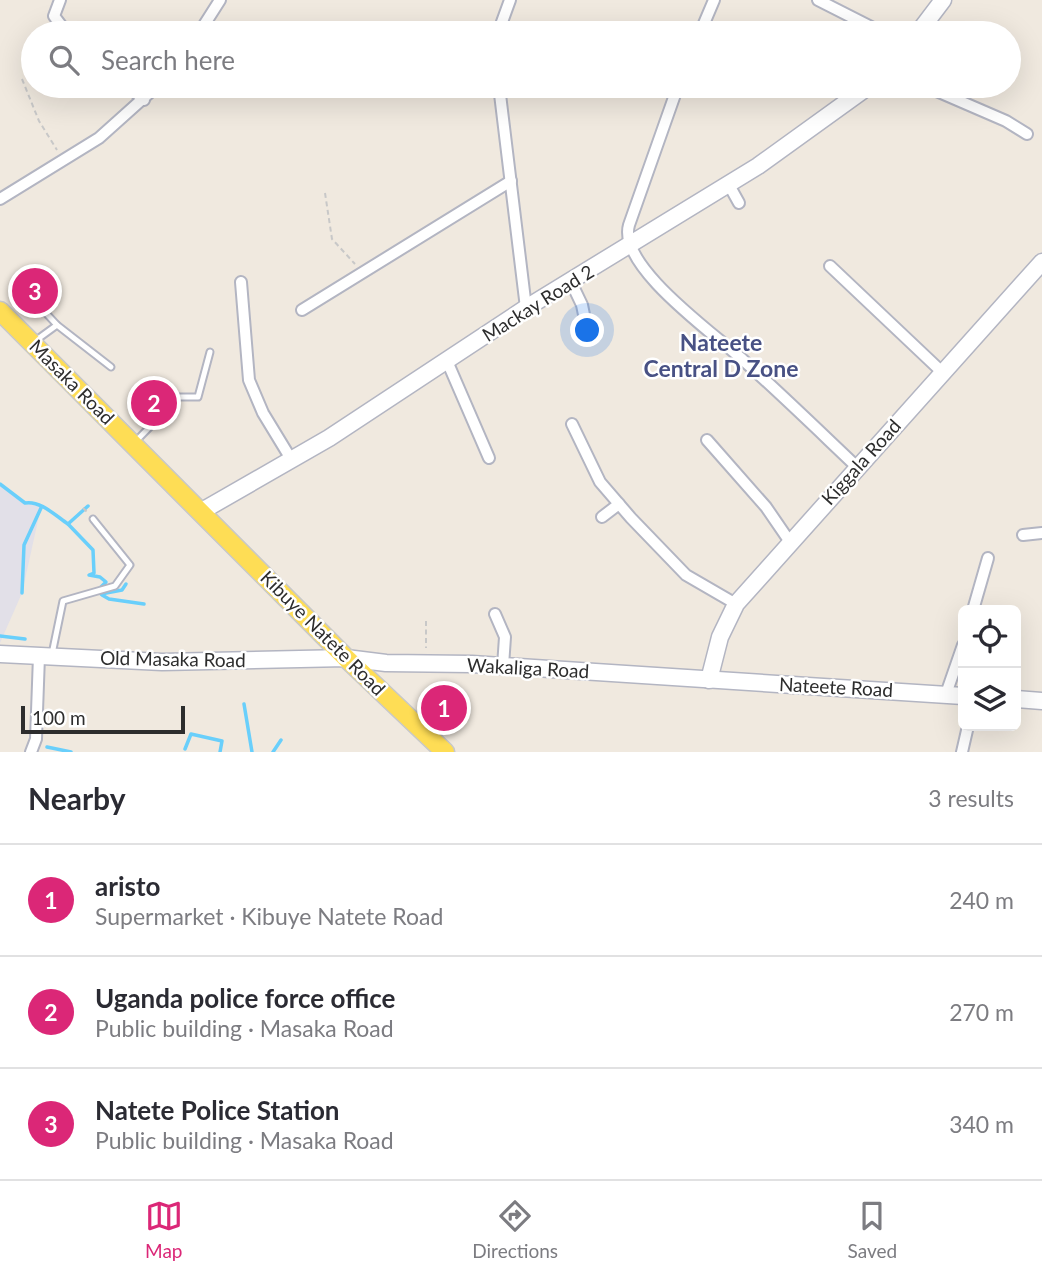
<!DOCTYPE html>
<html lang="en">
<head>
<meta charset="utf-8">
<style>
	:root { --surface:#fff; --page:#f2f2f3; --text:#2b2b33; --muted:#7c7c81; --line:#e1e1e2; --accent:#db2777 }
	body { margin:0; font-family:Lato,sans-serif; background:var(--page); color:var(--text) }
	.controls { position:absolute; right:21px; bottom:21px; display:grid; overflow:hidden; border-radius:10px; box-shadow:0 7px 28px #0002 }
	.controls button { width:63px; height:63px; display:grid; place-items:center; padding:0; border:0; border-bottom:2px solid var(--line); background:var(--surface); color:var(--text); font:35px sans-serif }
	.scale { position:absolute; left:21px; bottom:18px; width:164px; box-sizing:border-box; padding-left:7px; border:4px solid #2d2d2d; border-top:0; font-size:19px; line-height:24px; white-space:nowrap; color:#2d2d2d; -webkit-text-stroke:5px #fff; paint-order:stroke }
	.you { position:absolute; left:588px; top:331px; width:24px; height:24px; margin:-18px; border:5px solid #fff; border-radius:50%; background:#1a73e8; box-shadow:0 0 0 10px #1a73e833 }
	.badge { display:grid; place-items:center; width:46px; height:46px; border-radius:50%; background:var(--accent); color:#fff; font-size:23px; font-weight:700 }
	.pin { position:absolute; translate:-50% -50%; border:4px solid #fff; box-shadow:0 2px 7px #0006 }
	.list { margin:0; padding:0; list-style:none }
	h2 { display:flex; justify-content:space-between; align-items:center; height:91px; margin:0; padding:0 28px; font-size:30px }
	h2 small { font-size:23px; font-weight:400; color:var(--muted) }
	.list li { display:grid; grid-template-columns:46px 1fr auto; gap:21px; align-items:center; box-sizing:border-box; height:112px; padding:0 28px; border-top:2px solid var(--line) }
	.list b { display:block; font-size:26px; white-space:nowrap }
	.list p { margin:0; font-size:23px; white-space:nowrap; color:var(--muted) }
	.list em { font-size:23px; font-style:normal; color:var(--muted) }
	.icon { flex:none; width:38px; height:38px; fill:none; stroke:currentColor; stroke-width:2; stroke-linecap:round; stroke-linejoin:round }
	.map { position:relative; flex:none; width:1042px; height:752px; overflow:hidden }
	.search { position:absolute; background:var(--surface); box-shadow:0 7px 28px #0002; left:21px; right:21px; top:21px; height:77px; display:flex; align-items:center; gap:18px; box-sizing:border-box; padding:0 24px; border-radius:38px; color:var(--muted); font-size:26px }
	.sheet { height:427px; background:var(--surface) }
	nav { display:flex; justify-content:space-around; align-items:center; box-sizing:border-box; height:98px; border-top:2px solid var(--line); background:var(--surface); font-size:19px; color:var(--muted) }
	nav a { display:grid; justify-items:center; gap:4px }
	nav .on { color:var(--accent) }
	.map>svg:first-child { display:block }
</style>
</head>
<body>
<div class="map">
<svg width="1042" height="752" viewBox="0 0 1042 752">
	<rect width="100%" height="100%" fill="#f0e9df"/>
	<!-- industrial -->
	<polygon fill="#e2e0e8" points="0,484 25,503 32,502 41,507 22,593 0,643"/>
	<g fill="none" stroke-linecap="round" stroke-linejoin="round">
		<!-- stream -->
		<g stroke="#69cffb" stroke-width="3.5">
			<path d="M0,484L25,503C40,500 56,516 68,524L88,506"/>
			<polyline points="68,524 93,550 94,573 89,575 100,577 106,582 99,589 101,594 122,590 126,584"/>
			<polyline points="22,593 24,545 41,508"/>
			<polyline points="102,595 109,599 144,604"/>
			<polyline points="0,636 25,639"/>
			<polyline points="244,704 252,752"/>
			<polyline points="47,747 71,752"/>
			<polyline points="185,749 191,734 222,741 220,752"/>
			<polyline points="273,752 281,740"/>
		</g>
		<!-- lane casing -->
		<g stroke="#b3b5c2" stroke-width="9">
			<g id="lane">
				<polyline points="24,276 30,296 57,325"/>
				<polyline points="35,341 57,325 111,367"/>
				<polyline points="136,441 179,397 198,397 210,352"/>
				<polyline points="52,654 63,601 115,586 130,565 93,519"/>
			</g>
		</g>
		<!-- street casing -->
		<g stroke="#b3b5c2" stroke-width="14">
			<g id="street">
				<polyline points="60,0 54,16 67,33"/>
				<polyline points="818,0 883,33"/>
				<polyline points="199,33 220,0"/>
				<polyline points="498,33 510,0"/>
				<polyline points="700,33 714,0"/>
				<polyline points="128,86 144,100"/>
				<polyline points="499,86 526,308"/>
				<path d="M678,86L629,225C617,266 716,335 743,360C782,395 819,431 857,467"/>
				<polyline points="925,86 1006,121 1027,134"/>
				<polyline points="729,185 739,203"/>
				<polyline points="0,199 99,138 157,86"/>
				<polyline points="830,266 942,372"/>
				<polyline points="241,282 249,380 263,413 291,459"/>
				<polyline points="571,282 582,305 588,334"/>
				<polyline points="302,310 511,181"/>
				<polyline points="447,361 489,458"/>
				<polyline points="572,424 600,482 631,518 686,575 736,604"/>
				<polyline points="707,440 766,507 790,542"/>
				<polyline points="602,517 619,504"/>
				<polyline points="1023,535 1042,533"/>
				<polyline points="973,610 988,558"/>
				<polyline points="495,614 505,637 503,666"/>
				<polyline points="946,694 963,645"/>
				<polyline points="31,752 36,739 39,656"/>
				<polyline points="962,752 968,726"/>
			</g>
		</g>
		<!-- secondary casing -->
		<g stroke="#b3b5c2" stroke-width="19">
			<g id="secondary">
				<polyline points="918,33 943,0"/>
				<polyline points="202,511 329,438 526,308 758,166 869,86"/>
				<polyline points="0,654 162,662 346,658 386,663 472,664 963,696"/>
				<polyline points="709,680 720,637 736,604 1042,262"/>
				<polyline points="1016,699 1042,701"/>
			</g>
		</g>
		<!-- primary casing -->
		<g stroke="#c8c8c8" stroke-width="21">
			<polyline id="primary" points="0,311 346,658 445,752"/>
		</g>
		<!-- path -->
		<g stroke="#c8c8c8" stroke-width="2" stroke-dasharray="5 3.5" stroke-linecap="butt">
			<polyline points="22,79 39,121 57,150"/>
			<polyline points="325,193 332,239 355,264"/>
			<polyline points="83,508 87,512"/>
			<polyline points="426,621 426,648"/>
		</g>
		<!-- lane -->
		<use href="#lane" stroke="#fff" stroke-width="5"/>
		<!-- street -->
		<use href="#street" stroke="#fff" stroke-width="10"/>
		<!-- secondary -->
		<use href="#secondary" stroke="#fff" stroke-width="16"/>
		<!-- primary -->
		<use href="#primary" stroke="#fedd55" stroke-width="18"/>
	</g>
	<g text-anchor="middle" stroke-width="5" stroke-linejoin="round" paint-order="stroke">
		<!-- street labels -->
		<g font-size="19" fill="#2d2d2d" stroke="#fff">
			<text transform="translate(538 303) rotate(-32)" y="7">Mackay Road 2</text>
			<text transform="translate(72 382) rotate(45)" y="7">Masaka Road</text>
			<text transform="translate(861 462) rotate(-48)" y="7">Kiggala Road</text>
			<text transform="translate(323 633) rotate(45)" y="7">Kibuye Natete Road</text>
			<text transform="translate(173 659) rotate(1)" y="7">Old Masaka Road</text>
			<text transform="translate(528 668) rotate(3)" y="7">Wakaliga Road</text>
			<text transform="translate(836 687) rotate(3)" y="7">Nateete Road</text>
		</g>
		<!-- quarter labels -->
		<g font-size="23" font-weight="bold" fill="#485184" stroke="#fff">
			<text x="721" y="351">Nateete<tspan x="721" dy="26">Central D Zone</tspan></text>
		</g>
	</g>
</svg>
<div class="controls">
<button><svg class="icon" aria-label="locate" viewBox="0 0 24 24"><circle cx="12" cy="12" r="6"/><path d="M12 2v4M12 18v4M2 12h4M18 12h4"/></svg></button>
<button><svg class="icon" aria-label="layers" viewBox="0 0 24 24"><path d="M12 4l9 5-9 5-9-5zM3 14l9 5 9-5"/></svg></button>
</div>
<div class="scale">100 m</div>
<div class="you"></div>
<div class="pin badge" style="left:444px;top:708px">1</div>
<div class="pin badge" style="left:154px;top:403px">2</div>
<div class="pin badge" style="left:35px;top:291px">3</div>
<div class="search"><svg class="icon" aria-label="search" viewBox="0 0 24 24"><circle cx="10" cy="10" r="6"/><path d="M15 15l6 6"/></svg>Search here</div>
</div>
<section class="sheet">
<h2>Nearby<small>3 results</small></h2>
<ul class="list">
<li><span class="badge">1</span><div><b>aristo</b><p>Supermarket · Kibuye Natete Road</p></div><em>240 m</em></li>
<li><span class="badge">2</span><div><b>Uganda police force office</b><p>Public building · Masaka Road</p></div><em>270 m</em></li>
<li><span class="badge">3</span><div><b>Natete Police Station</b><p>Public building · Masaka Road</p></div><em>340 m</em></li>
</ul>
</section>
<nav>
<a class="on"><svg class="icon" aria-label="map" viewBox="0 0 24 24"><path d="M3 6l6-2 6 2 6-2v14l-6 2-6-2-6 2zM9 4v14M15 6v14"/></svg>Map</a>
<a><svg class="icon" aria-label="directions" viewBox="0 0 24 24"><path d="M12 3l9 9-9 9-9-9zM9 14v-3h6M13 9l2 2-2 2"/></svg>Directions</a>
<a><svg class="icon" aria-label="saved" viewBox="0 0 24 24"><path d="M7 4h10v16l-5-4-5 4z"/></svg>Saved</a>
</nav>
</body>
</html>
